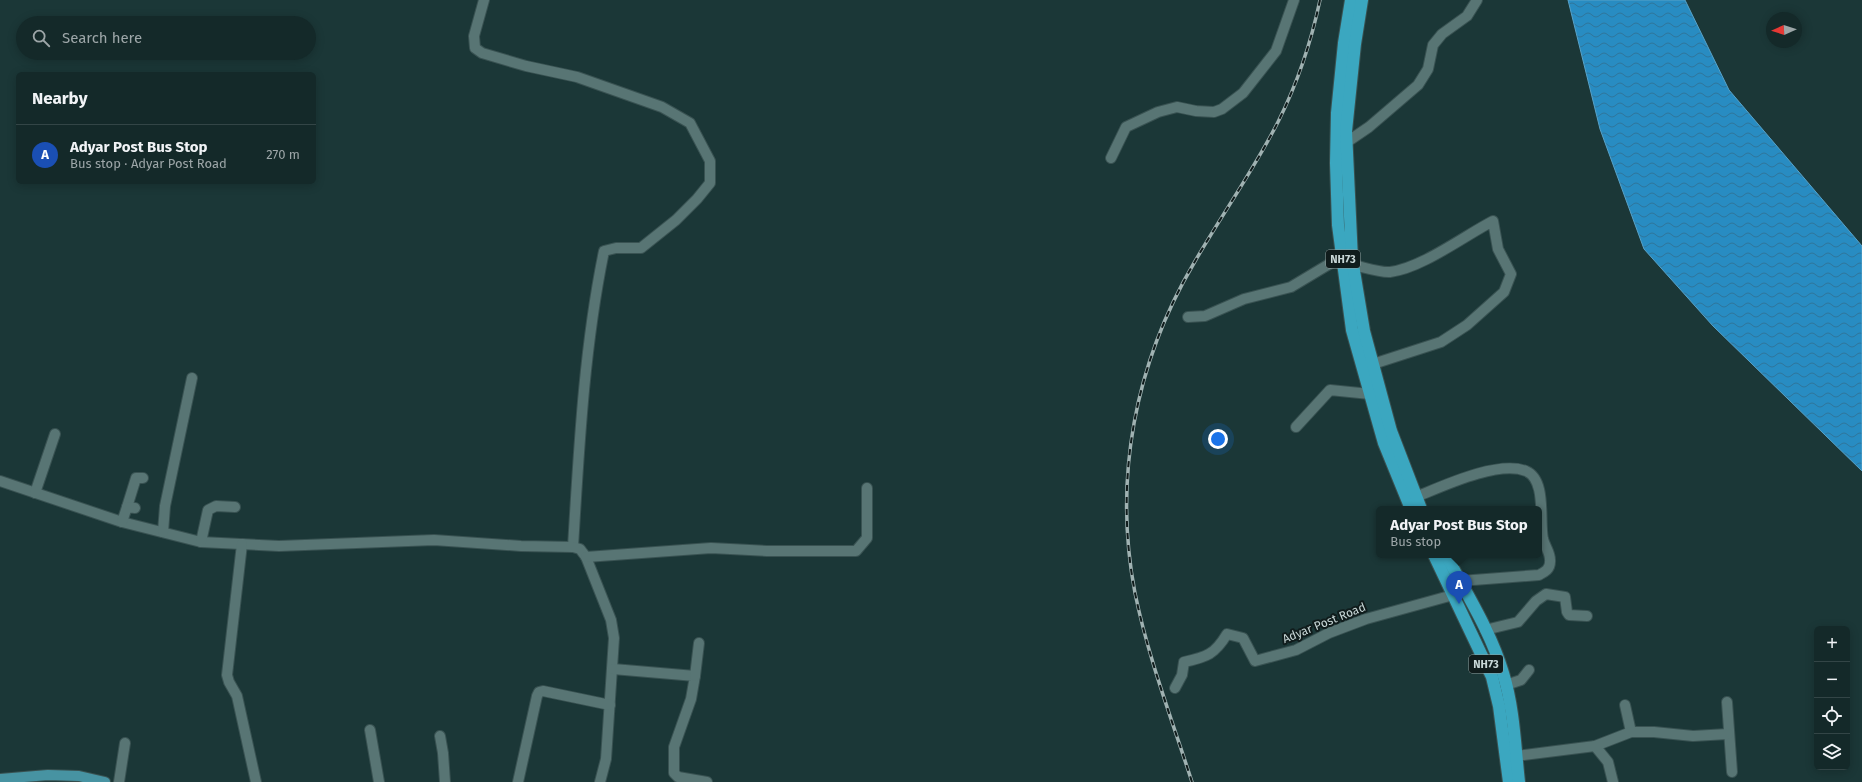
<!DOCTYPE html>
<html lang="en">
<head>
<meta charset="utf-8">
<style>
	:root { --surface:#142929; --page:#1d3131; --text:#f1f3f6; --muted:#9da6a8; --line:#334546; --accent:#8bbbb9 }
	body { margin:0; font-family:"Fira Sans",sans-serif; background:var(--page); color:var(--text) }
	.controls { position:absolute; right:12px; bottom:12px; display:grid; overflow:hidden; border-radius:6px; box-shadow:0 2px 10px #0003 }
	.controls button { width:36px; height:36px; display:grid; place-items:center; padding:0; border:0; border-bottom:1px solid var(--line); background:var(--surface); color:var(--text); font:20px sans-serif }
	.compass { position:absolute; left:1766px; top:12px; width:36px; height:36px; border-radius:50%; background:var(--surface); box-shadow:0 2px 10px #0003; rotate:267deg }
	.you { position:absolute; left:1218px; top:439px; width:14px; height:14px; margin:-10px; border:3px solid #fff; border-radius:50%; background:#1a73e8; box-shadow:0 0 0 6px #1a73e833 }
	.badge { display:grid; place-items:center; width:26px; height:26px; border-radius:50%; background:var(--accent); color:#fff; font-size:13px; font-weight:700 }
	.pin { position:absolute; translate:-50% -33px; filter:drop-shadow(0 1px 2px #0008) }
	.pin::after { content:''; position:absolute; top:21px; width:14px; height:12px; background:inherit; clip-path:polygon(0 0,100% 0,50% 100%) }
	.popup { position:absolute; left:1376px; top:506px; width:166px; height:52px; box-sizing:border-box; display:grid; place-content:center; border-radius:6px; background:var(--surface); filter:drop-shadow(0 1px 3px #0005); font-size:13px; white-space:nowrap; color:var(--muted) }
	.popup b { font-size:15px; color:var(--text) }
	.popup::after { content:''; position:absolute; left:50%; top:100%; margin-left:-8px; border:8px solid transparent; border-top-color:var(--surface) }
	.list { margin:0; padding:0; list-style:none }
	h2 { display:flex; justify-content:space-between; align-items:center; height:52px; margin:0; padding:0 16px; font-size:17px }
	h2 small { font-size:13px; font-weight:400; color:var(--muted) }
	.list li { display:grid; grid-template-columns:26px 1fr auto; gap:12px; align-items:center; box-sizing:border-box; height:60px; padding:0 16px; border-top:1px solid var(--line) }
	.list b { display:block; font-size:15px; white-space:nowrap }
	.list p { margin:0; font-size:13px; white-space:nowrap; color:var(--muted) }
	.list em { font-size:13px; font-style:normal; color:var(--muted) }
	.icon { flex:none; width:22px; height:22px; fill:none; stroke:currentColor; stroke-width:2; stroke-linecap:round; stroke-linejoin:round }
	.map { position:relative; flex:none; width:1862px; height:782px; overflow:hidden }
	.search { position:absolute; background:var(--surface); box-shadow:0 2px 10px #0003; left:16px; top:16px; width:300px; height:44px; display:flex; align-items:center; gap:10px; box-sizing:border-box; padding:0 14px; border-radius:22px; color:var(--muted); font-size:15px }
	.panel { position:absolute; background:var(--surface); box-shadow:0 2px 10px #0003; left:16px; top:72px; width:300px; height:112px; border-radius:6px }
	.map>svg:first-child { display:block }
</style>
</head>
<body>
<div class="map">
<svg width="1862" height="782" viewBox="0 0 1862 782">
	<defs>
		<pattern id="water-waves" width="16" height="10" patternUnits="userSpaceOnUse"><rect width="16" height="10" fill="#288cc2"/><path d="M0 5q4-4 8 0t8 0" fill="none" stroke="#2e759b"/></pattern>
	</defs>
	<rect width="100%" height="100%" fill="#1b3737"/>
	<!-- water -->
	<polygon fill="url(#water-waves)" stroke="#58a2c8" points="1568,0 1685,0 1729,90 1862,246 1862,471 1713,326 1644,249 1600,129"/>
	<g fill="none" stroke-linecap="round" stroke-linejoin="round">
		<!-- minor casing -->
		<g stroke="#395252" stroke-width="12">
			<g id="minor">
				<path d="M484,0L474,36L475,48L482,53L526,66L577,77L662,107L690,123L710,161V183L697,199L676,220L641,248H616L604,251C584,348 579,448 573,547"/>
				<polyline points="1347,142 1369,127 1418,85 1428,69 1433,45 1442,34 1467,16 1477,0"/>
				<polyline points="1111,158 1126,127 1158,112 1177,107 1196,111 1214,112 1222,109 1243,93 1276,51 1294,0"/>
				<path d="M1353,265C1363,267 1381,273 1390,272C1422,268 1464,236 1493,221L1498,249L1511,274L1504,292L1467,325L1441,342L1373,364"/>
				<polyline points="1188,317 1205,316 1244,299 1291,287 1331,263 1342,258"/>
				<polyline points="1296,427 1330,390 1370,394"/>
				<polyline points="0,481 122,522 201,542 279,546 434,540 521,546 573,547 580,549 586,557 611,620 614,638 606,759 600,782"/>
				<polyline points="35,493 55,434"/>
				<path d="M1416,497C1443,486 1498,460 1526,471C1547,480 1539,521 1543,539C1545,547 1551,553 1550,562C1550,569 1545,572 1539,575L1460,581"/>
				<polyline points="127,507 136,478 143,478"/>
				<polyline points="122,522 127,507 135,508"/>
				<polyline points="163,532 165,506 192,378"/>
				<polyline points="201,542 208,510 216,506 235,507"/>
				<polyline points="242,544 227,675 229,682 237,696 256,782"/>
				<polyline points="586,557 711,548 767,551 856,551 867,538 867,488"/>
				<polyline points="1485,630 1518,622 1536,601 1546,594 1565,597 1567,612 1569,615 1587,616"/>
				<polyline points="613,669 695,676 691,699 674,747 674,773 678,777 707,782"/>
				<polyline points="695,676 699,643"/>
				<polyline points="1506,685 1521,680 1529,670"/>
				<path d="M1175,688L1182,675L1184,662C1207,657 1215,654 1227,634L1243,638L1255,661L1296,650L1329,633L1366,619L1453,595"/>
				<polyline points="1727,702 1732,772"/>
				<polyline points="1625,705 1631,732"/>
				<polyline points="370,730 379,782"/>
				<polyline points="440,736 443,753 445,782"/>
				<polyline points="1595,746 1608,762 1613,782"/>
				<polyline points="1516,756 1595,746 1631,732 1654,732 1693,736 1728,734"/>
				<polyline points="119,782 125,743"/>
				<polyline points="518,782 537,696 539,692 543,691 610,705"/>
			</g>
		</g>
		<!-- major casing -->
		<g stroke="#395252" stroke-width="12">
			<polyline id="major" points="0,779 48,775 79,776 105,782"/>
		</g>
		<!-- highway casing -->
		<g stroke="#395252" stroke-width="14">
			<g id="highway">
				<polyline points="1351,0 1344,43 1337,113 1336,163 1338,225 1352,330 1384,443 1411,509"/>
				<polyline points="1362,0 1355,44 1346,131 1352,259 1364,331 1391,431 1421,509"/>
				<polyline points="1434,555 1492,677 1499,706 1509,782"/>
				<path d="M1446,555C1466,593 1491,632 1503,673C1514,708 1515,746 1519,782"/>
			</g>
		</g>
		<!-- minor -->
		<use href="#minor" stroke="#587574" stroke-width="10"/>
		<!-- major -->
		<use href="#major" stroke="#4793a2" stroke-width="10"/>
		<!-- highway -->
		<use href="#highway" stroke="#3ba7c0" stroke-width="12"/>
		<!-- rail casing -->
		<g stroke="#a0b2b2" stroke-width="3.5">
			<path id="rail" d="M1192,782C1172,720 1148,657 1135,593C1113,479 1135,363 1194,263C1221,216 1253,171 1278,122C1297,84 1311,43 1320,0"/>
		</g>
		<!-- rail -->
		<use href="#rail" stroke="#101c1c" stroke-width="2" stroke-dasharray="6" stroke-linecap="butt"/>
	</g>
	<g text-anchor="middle" stroke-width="4" stroke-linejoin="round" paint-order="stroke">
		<!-- shield labels -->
		<g fill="#101c1c" stroke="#919f9f" stroke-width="1">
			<rect x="1326" y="250" width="34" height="18" rx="3"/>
			<rect x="1469" y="655" width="34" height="18" rx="3"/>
		</g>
		<g font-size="11" font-weight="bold" fill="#c8d7d7">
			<text x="1343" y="263">NH73</text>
			<text x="1486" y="668">NH73</text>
		</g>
		<!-- street labels -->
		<g font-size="12" fill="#c8d7d7" stroke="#101c1c">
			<text transform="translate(1324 623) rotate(-22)" y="4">Adyar Post Road</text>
		</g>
	</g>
</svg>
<div class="controls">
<button>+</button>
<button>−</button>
<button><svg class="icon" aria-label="locate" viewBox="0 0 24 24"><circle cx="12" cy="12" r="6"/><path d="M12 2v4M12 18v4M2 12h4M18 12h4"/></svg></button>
<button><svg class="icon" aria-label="layers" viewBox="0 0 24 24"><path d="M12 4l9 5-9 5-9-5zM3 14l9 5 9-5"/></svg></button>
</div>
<svg class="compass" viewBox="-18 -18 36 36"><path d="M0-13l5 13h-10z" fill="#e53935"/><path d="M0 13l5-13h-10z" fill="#9da6a8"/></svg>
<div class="you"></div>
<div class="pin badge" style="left:1459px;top:604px;background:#1a4fb4">A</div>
<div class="popup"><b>Adyar Post Bus Stop</b>Bus stop</div>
<div class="search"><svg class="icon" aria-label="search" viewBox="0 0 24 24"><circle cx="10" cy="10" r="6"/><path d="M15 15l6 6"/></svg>Search here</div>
<section class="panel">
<h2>Nearby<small></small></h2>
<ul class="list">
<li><span class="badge" style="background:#1a4fb4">A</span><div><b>Adyar Post Bus Stop</b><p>Bus stop · Adyar Post Road</p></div><em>270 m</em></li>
</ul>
</section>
</div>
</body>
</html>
